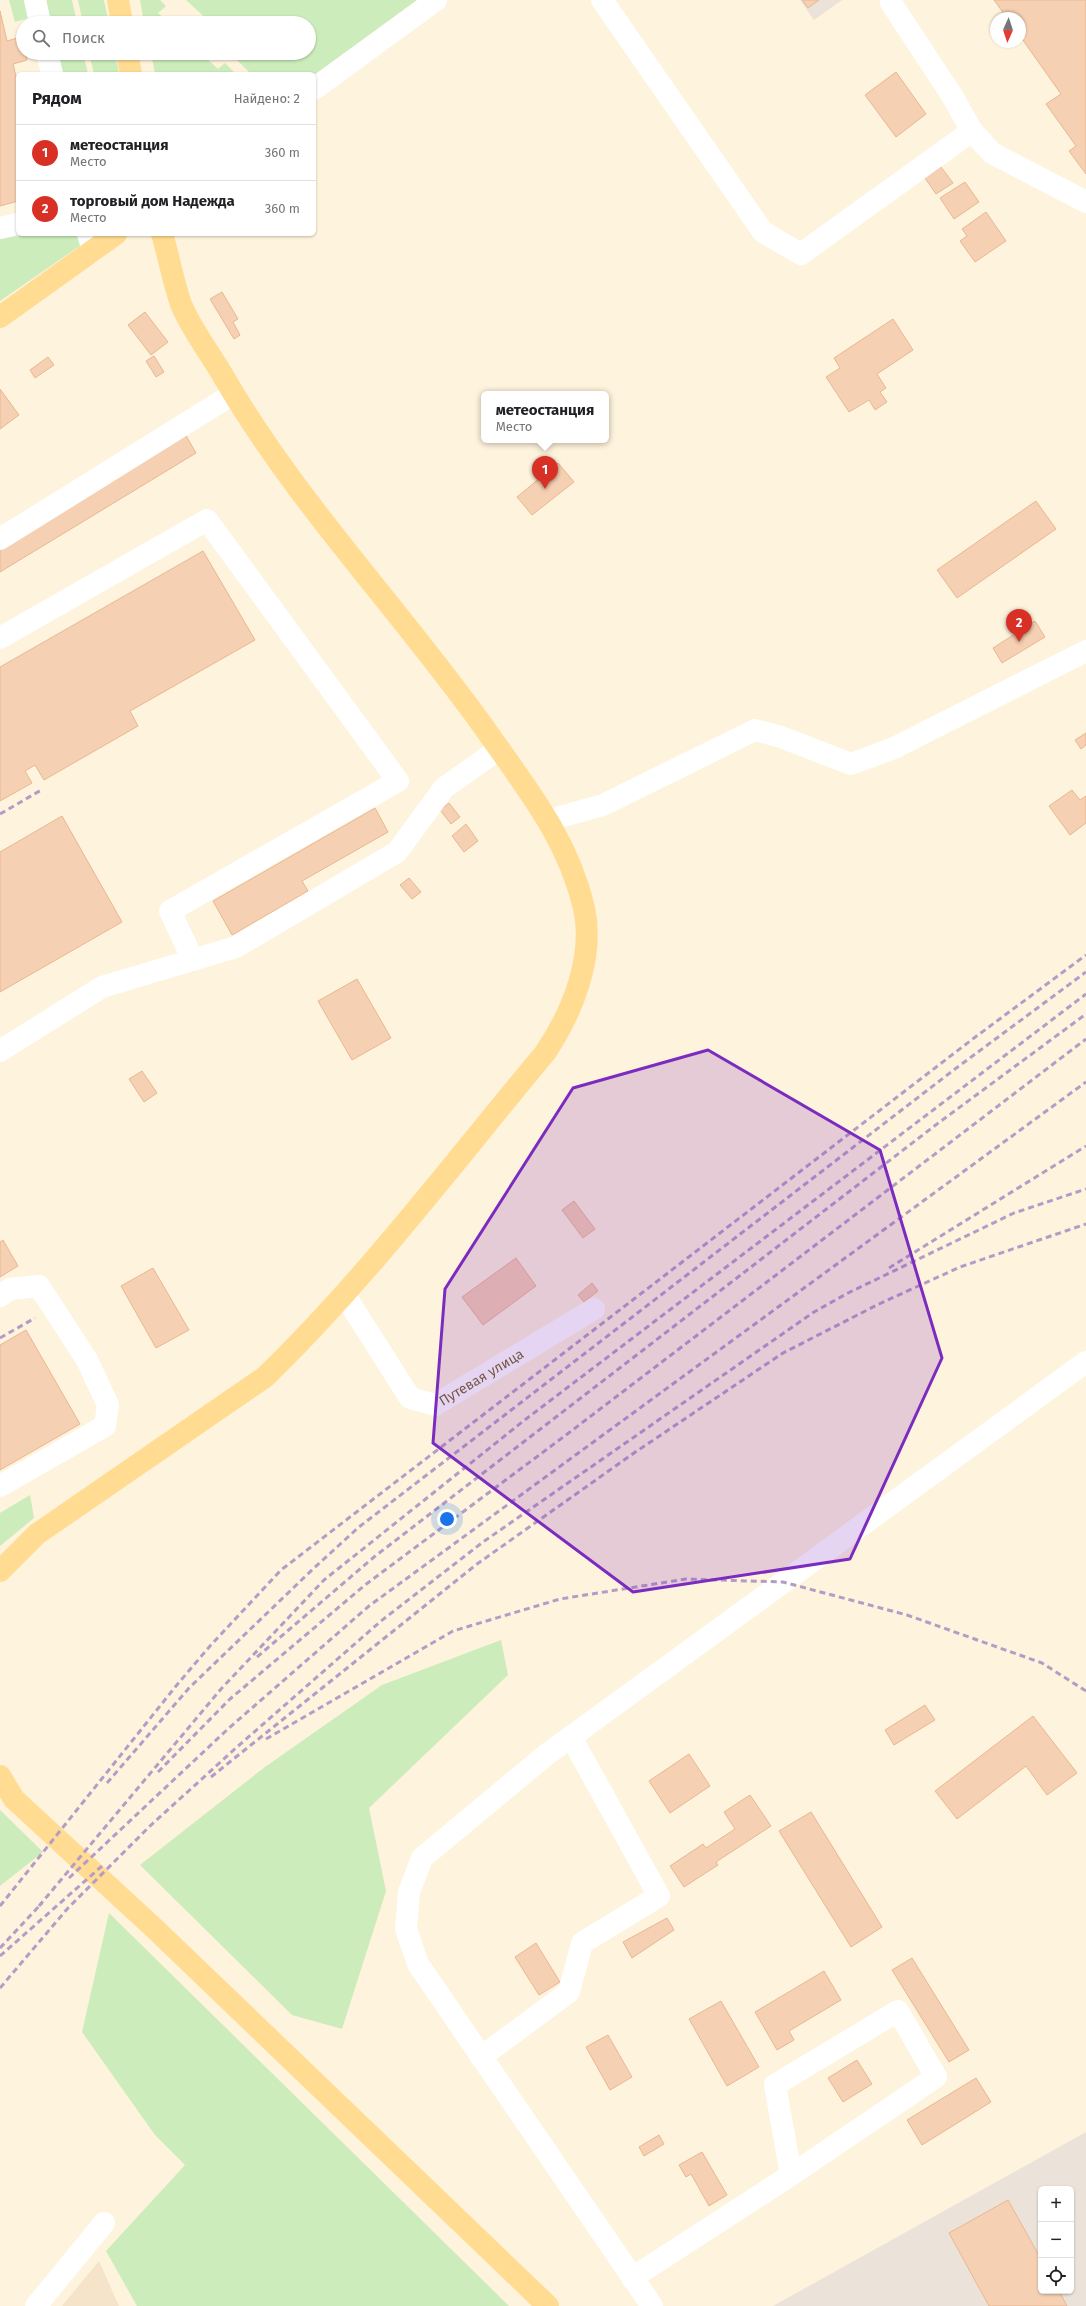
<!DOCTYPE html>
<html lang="ru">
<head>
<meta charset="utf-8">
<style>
	:root { --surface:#fff; --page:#f2f2f2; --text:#202124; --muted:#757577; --line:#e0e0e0; --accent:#d93025 }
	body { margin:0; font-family:"Fira Sans",sans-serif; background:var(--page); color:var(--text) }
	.controls { position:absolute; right:12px; bottom:12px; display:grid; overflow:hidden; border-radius:6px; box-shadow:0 1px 3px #0004 }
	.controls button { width:36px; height:36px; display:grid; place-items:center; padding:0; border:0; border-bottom:1px solid var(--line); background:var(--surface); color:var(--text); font:20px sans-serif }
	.compass { position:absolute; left:990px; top:12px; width:36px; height:36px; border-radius:50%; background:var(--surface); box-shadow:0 1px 3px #0004; rotate:183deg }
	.you { position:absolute; left:447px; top:1519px; width:14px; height:14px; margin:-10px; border:3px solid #fff; border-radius:50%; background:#1a73e8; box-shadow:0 0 0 6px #1a73e833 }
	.badge { display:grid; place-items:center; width:26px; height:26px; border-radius:50%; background:var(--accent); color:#fff; font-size:13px; font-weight:700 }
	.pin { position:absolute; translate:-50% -33px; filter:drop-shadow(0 1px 2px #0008) }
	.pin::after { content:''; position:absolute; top:21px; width:14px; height:12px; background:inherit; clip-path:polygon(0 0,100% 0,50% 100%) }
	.popup { position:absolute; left:481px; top:391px; width:128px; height:52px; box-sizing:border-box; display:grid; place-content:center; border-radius:6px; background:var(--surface); filter:drop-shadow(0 1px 3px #0005); font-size:13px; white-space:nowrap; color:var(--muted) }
	.popup b { font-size:15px; color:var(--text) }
	.popup::after { content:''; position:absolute; left:50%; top:100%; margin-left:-8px; border:8px solid transparent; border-top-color:var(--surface) }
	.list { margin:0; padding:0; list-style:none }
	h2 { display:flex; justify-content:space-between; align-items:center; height:52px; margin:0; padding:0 16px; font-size:17px }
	h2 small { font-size:13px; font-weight:400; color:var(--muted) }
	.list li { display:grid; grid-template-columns:26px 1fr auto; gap:12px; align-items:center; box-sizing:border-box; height:56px; padding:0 16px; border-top:1px solid var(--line) }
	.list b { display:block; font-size:15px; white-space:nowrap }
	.list p { margin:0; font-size:13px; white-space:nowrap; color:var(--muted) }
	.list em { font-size:13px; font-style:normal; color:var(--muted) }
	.icon { flex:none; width:22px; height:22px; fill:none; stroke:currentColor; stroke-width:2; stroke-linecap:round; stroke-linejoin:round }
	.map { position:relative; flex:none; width:1086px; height:2306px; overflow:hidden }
	.search { position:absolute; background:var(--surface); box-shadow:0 1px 3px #0004; left:16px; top:16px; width:300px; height:44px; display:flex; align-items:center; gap:10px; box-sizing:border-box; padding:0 14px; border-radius:22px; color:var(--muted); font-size:15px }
	.panel { position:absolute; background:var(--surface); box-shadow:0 1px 3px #0004; left:16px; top:72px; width:300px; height:164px; border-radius:6px }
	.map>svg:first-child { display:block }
</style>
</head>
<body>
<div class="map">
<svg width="1086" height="2306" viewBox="0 0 1086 2306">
	<rect width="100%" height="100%" fill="#fef3dc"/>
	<!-- residential -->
	<polygon fill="#f6e4ca" points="99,2261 119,2306 62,2306"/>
	<!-- industrial -->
	<g fill="#ebe3da" fill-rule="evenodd">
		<polygon points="800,0 842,0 814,20"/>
		<path d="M1086,2132V2306H773ZM1041,2189H1071V2291H1041Z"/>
	</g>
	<!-- green -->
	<g fill="#ccecbb">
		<polygon points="9,0 27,0 32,17 15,22"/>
		<polygon points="46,0 72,0 77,23 51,23"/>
		<polygon points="78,0 104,0 109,23 83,23"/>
		<polygon points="140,0 160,0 166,6 158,13 169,23 144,23"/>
		<polygon points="186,0 417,0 314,75 251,74 235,58 239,53 309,53 309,23 211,23"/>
		<polygon points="58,53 83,53 88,74 63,74"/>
		<polygon points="89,53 115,53 119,74 94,74"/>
		<polygon points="151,53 201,53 218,69 225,63 236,74 155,74"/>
		<polygon points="17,233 17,237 25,234 76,234 81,245 0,301 0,237"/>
		<polygon points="30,1495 34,1518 0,1546 0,1513"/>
		<polygon points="501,1640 508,1675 369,1808 386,1891 342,2029 292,2015 140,1865 265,1767 382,1685"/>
		<polygon points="0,1810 43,1852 0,1886"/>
		<polygon points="109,1913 509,2306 137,2306 106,2251 185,2165 155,2135 82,2032"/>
	</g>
	<!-- building -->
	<g fill="#f6d0b2" stroke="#e9b791">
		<polygon points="802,0 819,0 808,8"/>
		<polygon points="994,0 1086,0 1086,174 1069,151 1076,146 1046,104 1061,94 1020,36 1020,18 1007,18"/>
		<polygon points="0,11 7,41 21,37 23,53 25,53 27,60 13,64 18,85 18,201 0,206"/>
		<polygon points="896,72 926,114 896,137 865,95"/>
		<polygon points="941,167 953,183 936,194 925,178"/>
		<polygon points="965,182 979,202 954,219 940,198"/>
		<polygon points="986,212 1006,241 975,262 960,241 967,236 962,229"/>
		<polygon points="222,292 238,319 233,322 240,335 234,339 210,299"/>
		<polygon points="145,312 168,342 151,355 128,325"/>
		<polygon points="893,319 913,350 877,374 886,388 880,392 887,402 875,410 869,400 849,412 826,377 840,368 834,358"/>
		<polygon points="154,356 164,372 156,377 146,361"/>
		<polygon points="48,357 54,365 35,378 30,370"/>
		<polygon points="0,389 19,415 0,429"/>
		<polygon points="185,434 196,453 0,572 0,547"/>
		<polygon points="558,463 574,482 532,515 517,497"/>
		<polygon points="1036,501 1056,529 957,598 937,570"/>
		<polygon points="203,551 255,640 130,711 138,726 44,780 35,765 25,771 32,783 0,801 0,667"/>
		<polygon points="1035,621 1045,637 1002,663 993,648"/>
		<polygon points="1086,733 1086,745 1081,749 1075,740"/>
		<polygon points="1072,790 1080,800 1086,796 1086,823 1070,835 1049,806"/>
		<polygon points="449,803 460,817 451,824 440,810"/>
		<polygon points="375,808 388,832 302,881 308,891 232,935 213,901"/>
		<polygon points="62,816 122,922 0,992 0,852"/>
		<polygon points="466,824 478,841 464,852 452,836"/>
		<polygon points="409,878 421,892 412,899 400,885"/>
		<polygon points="357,979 391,1038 352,1060 318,1001"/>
		<polygon points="142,1071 157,1093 144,1102 129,1079"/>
		<polygon points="574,1201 595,1229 583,1238 562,1210"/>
		<polygon points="3,1240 18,1266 0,1277 0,1242"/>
		<polygon points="516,1258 536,1286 483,1325 462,1297"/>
		<polygon points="153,1268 189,1330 156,1348 121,1286"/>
		<polygon points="592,1283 598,1291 584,1302 578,1295"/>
		<polygon points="26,1330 80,1424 0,1470 0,1345"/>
		<polygon points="925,1705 935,1720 894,1745 885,1730"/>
		<polygon points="1033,1716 1077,1773 1047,1795 1026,1766 957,1819 935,1791"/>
		<polygon points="689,1754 710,1786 670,1813 649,1781"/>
		<polygon points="750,1795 771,1826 716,1862 718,1865 684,1887 670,1866 703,1844 706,1848 735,1829 724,1812"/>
		<polygon points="811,1812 882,1927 851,1947 779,1831"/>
		<polygon points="667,1918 674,1930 632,1958 623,1942"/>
		<polygon points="536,1943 560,1982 539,1995 515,1957"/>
		<polygon points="912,1958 969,2050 949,2062 892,1970"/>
		<polygon points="824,1971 841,2000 789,2031 794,2040 777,2050 755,2012"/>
		<polygon points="721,2001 759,2067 727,2086 689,2019"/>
		<polygon points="608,2035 632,2077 610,2090 586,2047"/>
		<polygon points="857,2060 872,2084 843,2102 828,2078"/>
		<polygon points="976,2078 991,2102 922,2145 907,2120"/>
		<polygon points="659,2135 664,2144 644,2156 639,2147"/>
		<polygon points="702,2152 727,2195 709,2206 691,2174 686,2177 679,2165"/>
		<polygon points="1008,2200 1041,2259 1041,2291 1059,2291 1067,2306 989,2306 949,2233"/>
	</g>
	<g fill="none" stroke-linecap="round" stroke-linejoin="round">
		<!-- minor -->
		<g stroke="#fff" stroke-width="22">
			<polyline points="35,0 40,23"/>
			<polyline points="602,0 763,232 801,254 972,131 992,153 1086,202"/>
			<polyline points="891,3 951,94 972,131"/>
			<polyline points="47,53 52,74"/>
			<polyline points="314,89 436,0"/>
			<polyline points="0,228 18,224"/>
			<polyline points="88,234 93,251"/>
			<polyline points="0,539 233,394"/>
			<polyline points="0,638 207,520 398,781 170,911 193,960"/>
			<polyline points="549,820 603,805 755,730 781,737 851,764 894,748 1086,651"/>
			<polyline points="0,1051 102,987 236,947 397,852 444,788 499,749"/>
			<path id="s1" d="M344,1294L410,1398L435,1405L594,1309"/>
			<polyline points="0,1296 10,1289 39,1286 87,1360 108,1405 105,1426 0,1486"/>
			<polyline points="481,2057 569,1992 582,1943 659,1896 571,1737"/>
			<polyline points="632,2278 791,2175 775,2085 898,2011 936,2077 791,2175"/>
			<polyline points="36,2306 104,2223"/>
			<polyline points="652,2306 418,1964 406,1929 409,1892 422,1858 546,1755 1086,1362"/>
		</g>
		<!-- major -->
		<g stroke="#ffdc92" stroke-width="22">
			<polyline points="118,0 122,23"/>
			<polyline points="127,53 131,74"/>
			<polyline points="0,317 116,234"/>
			<path d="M0,1571L37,1534L265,1377C367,1278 454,1162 545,1053C572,1013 595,957 584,908C568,839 527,789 488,733C402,611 296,503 222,374C209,352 190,327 181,304C173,281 169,257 162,234"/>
			<polyline points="0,1776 14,1799 154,1928 548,2306"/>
		</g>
		<!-- rail -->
		<g stroke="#b59cc7" stroke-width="3" stroke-dasharray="6 4" stroke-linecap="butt">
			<polyline points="0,814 43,789"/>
			<polyline points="889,1268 1086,1146"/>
			<polyline points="0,1338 35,1318"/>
			<polyline points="257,1657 374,1557 937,1124 1086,1014"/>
			<polyline points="266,1739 453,1631 560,1599 686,1579 783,1582 907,1615 1042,1663 1086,1691"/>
			<polyline points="158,1772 230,1699 365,1585 566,1435 1086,1039"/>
			<polyline points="211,1777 477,1564 634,1453 783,1353 879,1304 960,1267 1086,1224"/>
			<polyline points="107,1783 189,1688 313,1569 359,1527 955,1069 1086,972"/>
			<polyline points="69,1878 229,1728 369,1606 1086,1082"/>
			<polyline points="0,1906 176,1686 210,1646 281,1570 974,1038 1086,955"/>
			<polyline points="39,1906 221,1689 324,1580 526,1419 1086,994"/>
			<polyline points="0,1948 42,1903"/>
			<polyline points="0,1956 102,1866"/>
			<polyline points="0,1988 68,1908 150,1826 237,1747 381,1621 483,1542 814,1312 848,1293 1014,1213 1086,1189"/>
		</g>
	</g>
	<!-- marked area -->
	<path fill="#7b2cbf" fill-opacity="0.2" stroke="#7b2cbf" stroke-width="3" stroke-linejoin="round" d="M708,1050L880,1150L942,1358L850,1559L633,1592L433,1443L445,1289L573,1088Z"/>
	<g text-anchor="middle" stroke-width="3" stroke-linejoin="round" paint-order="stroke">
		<!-- street labels -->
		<g font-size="14" fill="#755844" stroke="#fff6e4">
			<text dy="5" stroke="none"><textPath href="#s1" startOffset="203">Путевая улица</textPath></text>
		</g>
	</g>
</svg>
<div class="controls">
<button>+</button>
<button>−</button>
<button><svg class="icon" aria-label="locate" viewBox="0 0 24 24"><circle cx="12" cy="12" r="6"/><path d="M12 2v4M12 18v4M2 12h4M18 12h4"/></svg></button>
</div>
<svg class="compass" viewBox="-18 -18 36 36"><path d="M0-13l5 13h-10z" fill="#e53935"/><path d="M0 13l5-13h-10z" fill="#757577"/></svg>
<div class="you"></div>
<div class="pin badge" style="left:545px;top:489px">1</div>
<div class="popup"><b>метеостанция</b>Место</div>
<div class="pin badge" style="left:1019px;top:642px">2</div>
<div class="search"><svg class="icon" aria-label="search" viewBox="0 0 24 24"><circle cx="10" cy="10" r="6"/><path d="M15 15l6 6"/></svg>Поиск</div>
<section class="panel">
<h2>Рядом<small>Найдено: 2</small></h2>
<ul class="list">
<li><span class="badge">1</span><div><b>метеостанция</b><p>Место</p></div><em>360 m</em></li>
<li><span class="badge">2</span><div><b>торговый дом Надежда</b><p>Место</p></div><em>360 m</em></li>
</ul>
</section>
</div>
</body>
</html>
